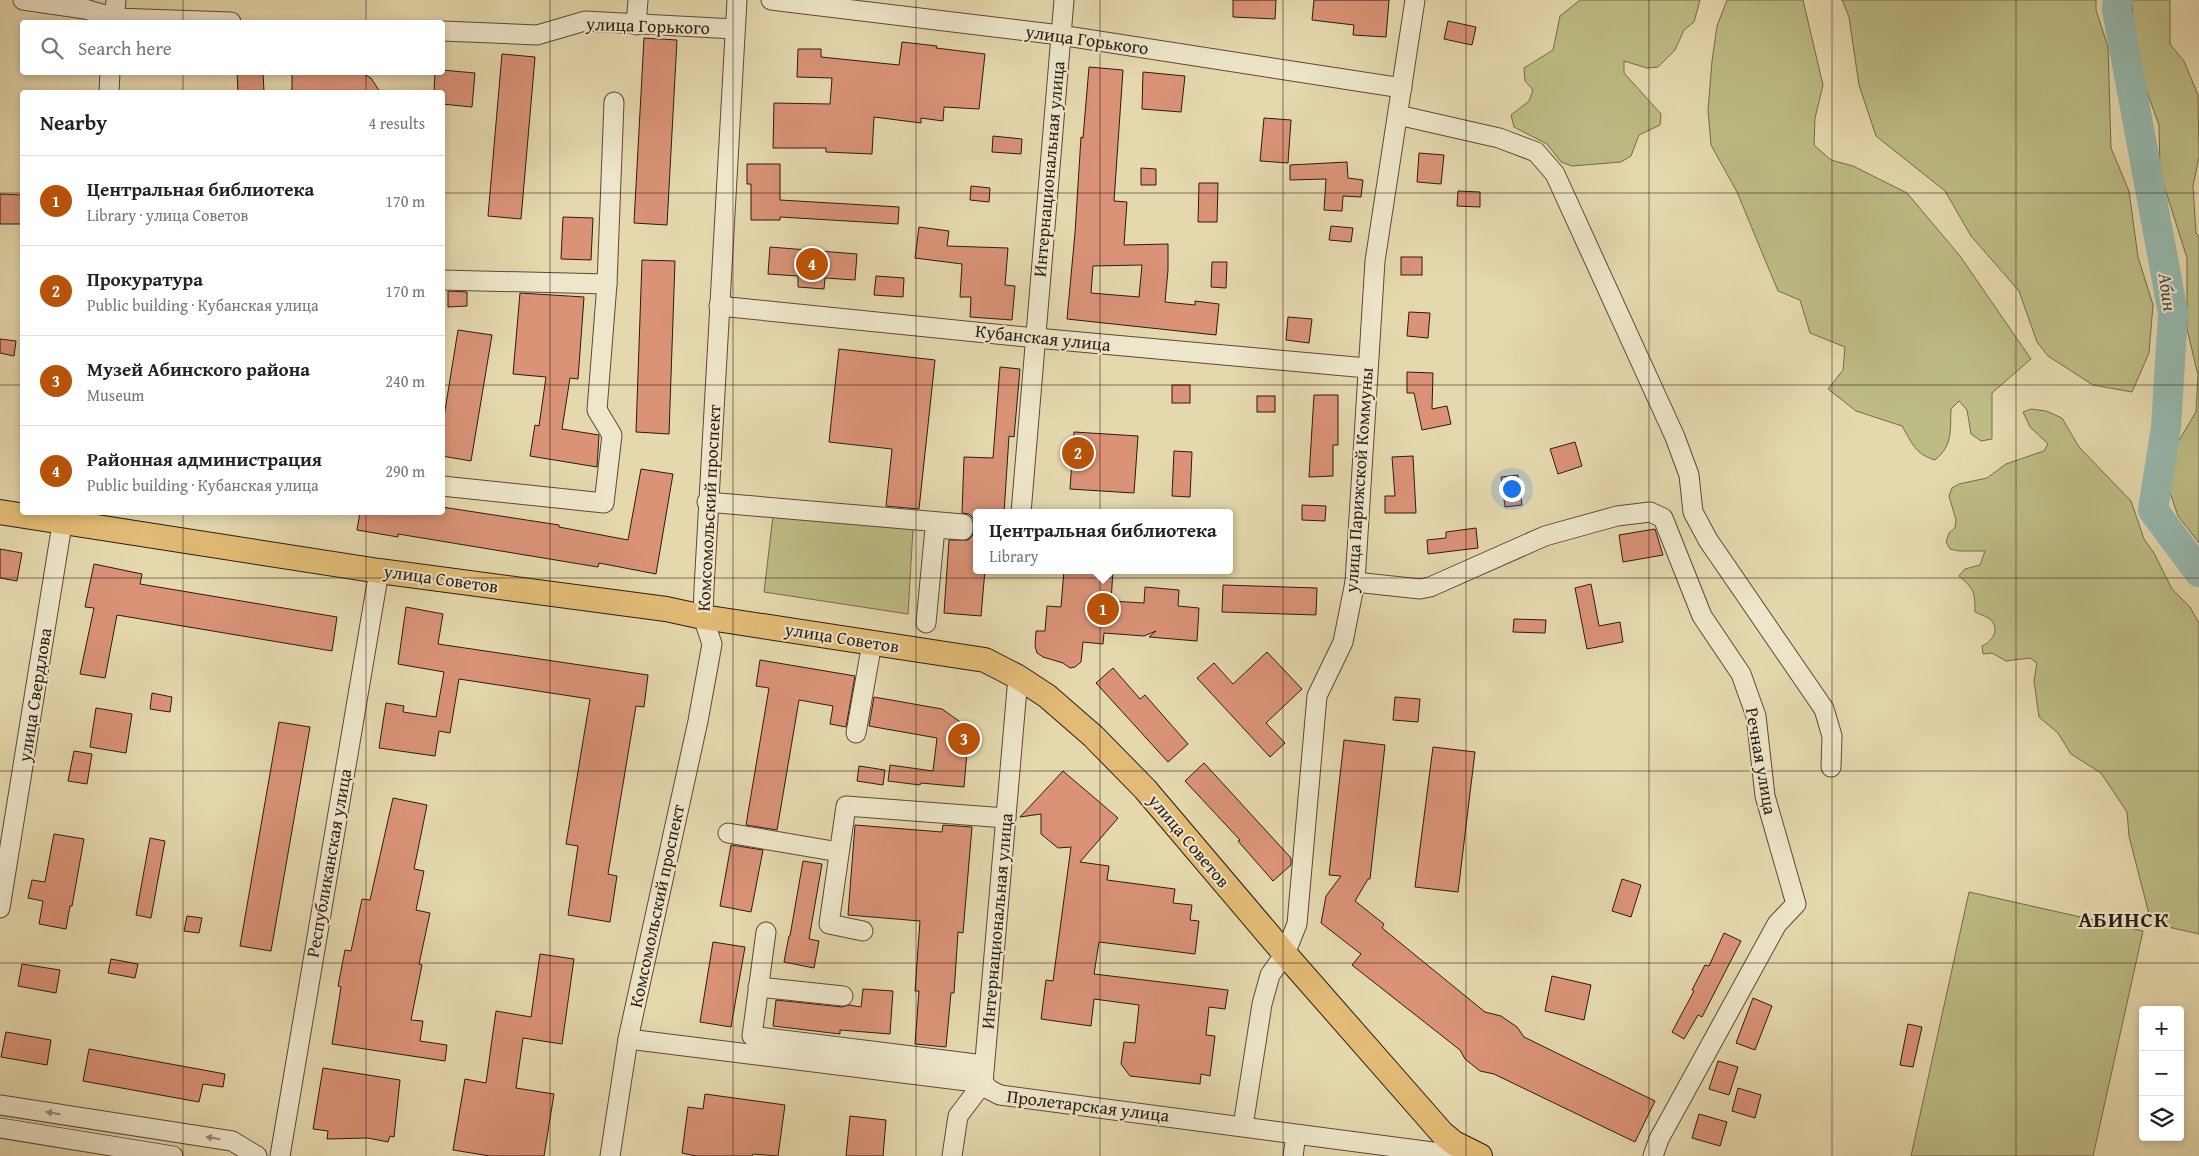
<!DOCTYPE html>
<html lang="en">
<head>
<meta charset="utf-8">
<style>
	:root { --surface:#fff; --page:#f2f2f2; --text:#222; --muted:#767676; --line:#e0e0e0; --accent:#b45309 }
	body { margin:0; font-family:"Gentium Book Plus",serif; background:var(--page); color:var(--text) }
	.controls { position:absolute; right:15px; bottom:15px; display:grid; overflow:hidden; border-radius:5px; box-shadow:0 2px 8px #0003 }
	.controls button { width:45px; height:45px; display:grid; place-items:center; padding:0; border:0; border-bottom:1px solid var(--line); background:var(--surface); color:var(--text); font:25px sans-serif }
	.you { position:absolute; left:1511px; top:488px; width:18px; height:18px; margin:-12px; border:4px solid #fff; border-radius:50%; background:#1a73e8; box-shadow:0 0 0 8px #1a73e833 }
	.badge { display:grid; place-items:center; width:32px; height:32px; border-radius:50%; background:var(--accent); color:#fff; font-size:16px; font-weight:700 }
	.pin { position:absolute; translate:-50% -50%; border:2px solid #fff; box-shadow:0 1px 5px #0006 }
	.popup { position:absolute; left:973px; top:509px; width:260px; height:65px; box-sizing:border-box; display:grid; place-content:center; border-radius:5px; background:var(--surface); filter:drop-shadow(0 1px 4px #0005); font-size:16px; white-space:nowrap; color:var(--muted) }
	.popup b { font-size:19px; color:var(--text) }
	.popup::after { content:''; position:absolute; left:50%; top:100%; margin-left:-10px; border:10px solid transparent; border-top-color:var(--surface) }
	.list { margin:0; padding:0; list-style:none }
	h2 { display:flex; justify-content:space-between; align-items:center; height:65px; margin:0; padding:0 20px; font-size:21px }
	h2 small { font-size:16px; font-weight:400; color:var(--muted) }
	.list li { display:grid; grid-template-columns:32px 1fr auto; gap:15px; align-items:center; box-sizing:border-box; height:90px; padding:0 20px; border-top:1px solid var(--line) }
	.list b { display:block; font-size:19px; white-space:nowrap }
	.list p { margin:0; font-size:16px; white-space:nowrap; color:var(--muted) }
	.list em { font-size:16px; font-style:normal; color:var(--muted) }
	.icon { flex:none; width:28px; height:28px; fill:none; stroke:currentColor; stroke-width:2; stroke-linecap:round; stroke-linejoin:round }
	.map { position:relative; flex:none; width:2199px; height:1156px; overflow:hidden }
	.search { position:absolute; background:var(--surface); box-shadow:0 2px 8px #0003; left:20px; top:20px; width:425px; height:55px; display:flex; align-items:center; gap:12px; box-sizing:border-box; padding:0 18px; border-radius:5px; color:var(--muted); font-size:19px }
	.panel { position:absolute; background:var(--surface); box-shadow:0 2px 8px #0003; left:20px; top:90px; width:425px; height:425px; border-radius:5px }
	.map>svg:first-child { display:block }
</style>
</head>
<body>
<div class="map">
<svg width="2199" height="1156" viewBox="0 0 2199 1156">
	<rect width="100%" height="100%" fill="#e5d8ad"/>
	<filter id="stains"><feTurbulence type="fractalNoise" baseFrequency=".004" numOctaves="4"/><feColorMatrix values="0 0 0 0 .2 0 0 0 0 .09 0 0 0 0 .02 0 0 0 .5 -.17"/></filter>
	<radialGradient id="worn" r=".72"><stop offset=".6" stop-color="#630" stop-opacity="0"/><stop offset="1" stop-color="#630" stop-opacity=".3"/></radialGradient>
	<!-- green -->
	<g fill="#bdbc84" stroke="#746c4b">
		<polygon points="1580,0 1700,0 1694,22 1684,30 1675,50 1658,67 1647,68 1624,61 1624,73 1661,114 1660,125 1639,135 1631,156 1621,162 1572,166 1561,162 1547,144 1514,127 1511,115 1529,101 1533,90 1525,81 1524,68 1553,50 1560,16"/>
		<path d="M1727,0H1803L1823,85L1815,118L1814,145L1831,160L1853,166L1907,193L1960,256L2031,359L1992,393V439L1981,441L1971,434L1967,410L1959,401L1951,409C1950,431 1953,445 1935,460C1915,454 1912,443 1902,426L1856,411L1828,389L1843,370L1845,347L1810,333L1800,300L1778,291L1737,192L1711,145L1708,110L1712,61L1717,26Z"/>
		<polygon points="1842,0 2096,0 2096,10 2108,47 2111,148 2129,191 2138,257 2153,305 2149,353 2132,392 2093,385 2048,356 2037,342 2019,291 1971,236 1945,191 1876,136 1859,85 1849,17"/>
		<polygon points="2132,0 2170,0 2170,44 2184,61 2198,95 2199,157 2193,186 2196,233 2199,237 2199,543 2178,516 2169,490 2169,464 2172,452 2196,412 2198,375 2187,329 2187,258 2160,173 2159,125 2134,56"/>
		<path d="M2031,409L2046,411L2062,418L2079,447L2131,501L2144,539L2154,553L2172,589L2190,607L2199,623V934L2164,926L2149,914L2129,836L2127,812L2101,773L2071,754L2058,733L2039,717L2034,681L2037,663L2030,658L2006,661L1992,653L1983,654L1982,646C1992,642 2001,629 1990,619C1986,616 1979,614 1975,612C1975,592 1974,589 1959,576L1965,569L1980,565L1985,551H1959L1950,549L1946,542L1949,533L1955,528L1956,520L1949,496L1952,488L1959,484L1987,478L2006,464L2044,451L2048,444L2030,427L2023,412Z"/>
		<polygon points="773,516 913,529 908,614 764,592"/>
		<polygon points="1969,892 2143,931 2093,1156 1911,1156"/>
	</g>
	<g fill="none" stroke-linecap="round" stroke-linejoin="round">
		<!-- river -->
		<polyline stroke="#96b9af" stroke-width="30" points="2118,0 2117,10 2173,313 2166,427 2153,510 2199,572"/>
	</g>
	<!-- building -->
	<g fill="#da9377" stroke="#2c1b12" fill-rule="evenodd">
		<polygon points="1233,0 1276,0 1275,19 1233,17"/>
		<polygon points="1314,0 1389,0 1386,37 1353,35 1354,25 1312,20"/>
		<polygon points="1448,21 1476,27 1472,45 1444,39"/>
		<polygon points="644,38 677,40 667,225 634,223"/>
		<polygon points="902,42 937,46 936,48 985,54 979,109 944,107 943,121 921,118 921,123 874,117 872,154 826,152 826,148 773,148 774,103 830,104 832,78 797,77 798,49 821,49 821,57 899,65"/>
		<polygon points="502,54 535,57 521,219 488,216"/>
		<path d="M1089,67L1123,70L1114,201L1127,202L1124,245L1168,244V270L1165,302L1195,305V301L1219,304L1216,335L1067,319L1075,233L1081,137L1083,138ZM1142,265L1139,297L1091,293L1093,266Z"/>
		<polygon points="442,70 475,73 472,107 442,104 442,92 434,92 435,72 442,72"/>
		<polygon points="237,72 263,72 264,92 238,92"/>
		<polygon points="292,72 362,73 371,78 380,92 292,92"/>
		<polygon points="1143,72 1185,76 1181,112 1142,109"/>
		<polygon points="1264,118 1291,120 1288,163 1260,161"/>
		<polygon points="993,136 1022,139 1021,154 992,152"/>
		<polygon points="1419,153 1444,155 1441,184 1417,182"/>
		<polygon points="1347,162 1348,178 1363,180 1361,197 1343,196 1342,211 1324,210 1326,179 1290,180 1290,165"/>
		<polygon points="747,164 780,164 780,200 899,207 898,224 780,217 780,220 751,220 751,184 747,184"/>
		<polygon points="1141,168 1156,169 1156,185 1141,185"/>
		<polygon points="1199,183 1218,183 1217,222 1198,222"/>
		<polygon points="971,186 990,188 989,202 970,200"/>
		<polygon points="1458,191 1480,192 1480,207 1457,206"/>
		<polygon points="0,194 22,195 22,224 0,224"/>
		<polygon points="563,217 593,218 591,260 561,259"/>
		<polygon points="1331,226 1353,228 1351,242 1329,240"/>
		<polygon points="919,227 949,231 947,246 1008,248 1005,285 1015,286 1012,320 970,317 971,297 960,297 962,264 915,258"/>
		<polygon points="770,247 857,254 855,280 825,278 824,289 798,287 798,276 768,274"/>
		<rect x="1401" y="257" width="21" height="18"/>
		<polygon points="642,260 675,261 669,434 636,432"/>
		<polygon points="1212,262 1227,262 1226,288 1211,287"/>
		<polygon points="876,276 904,278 903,297 874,295"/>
		<polygon points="448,291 467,292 467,306 448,307"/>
		<polygon points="520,293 584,297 578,379 570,378 562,429 599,435 597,467 530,456 535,425 539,426 546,377 513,374"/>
		<polygon points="1409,312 1430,313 1428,338 1407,336"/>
		<polygon points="1288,317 1312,319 1309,343 1286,340"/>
		<polygon points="458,330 492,335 471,461 442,456 442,429"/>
		<polygon points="0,339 16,341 14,356 0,353"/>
		<polygon points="839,349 935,360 919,509 886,506 892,449 829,442"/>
		<polygon points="1000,367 1020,369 1014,437 1009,436 1004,513 977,513 977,570 985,570 981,616 944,613 949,540 968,540 972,536 974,530 973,518 969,514 962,513 964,457 993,458"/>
		<polygon points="1407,372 1433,373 1432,409 1447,406 1451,424 1422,430 1414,393 1407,393"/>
		<rect x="1172" y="385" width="18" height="18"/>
		<polygon points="1314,395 1338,395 1338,445 1333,445 1333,476 1309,477"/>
		<rect x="1257" y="396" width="18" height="16"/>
		<polygon points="1074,432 1138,436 1134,493 1070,489"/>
		<polygon points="1575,442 1582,466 1558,474 1550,449"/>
		<polygon points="1174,451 1192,452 1190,497 1172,496"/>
		<polygon points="1413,456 1416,513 1385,513 1385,496 1395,496 1392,457"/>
		<polygon points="641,469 673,474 656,574 599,563 598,567 398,534 398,537 357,530 360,512 442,512 442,507 559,525 559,527 628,540"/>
		<polygon points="1518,475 1522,505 1505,507 1501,477"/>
		<polygon points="1302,505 1326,506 1325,521 1302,520"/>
		<polygon points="1476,528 1478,548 1428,554 1427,540 1446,538 1446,532"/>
		<polygon points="1655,529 1663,555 1623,562 1619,535"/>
		<polygon points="0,549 22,553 17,581 0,578"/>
		<polygon points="94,564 142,574 140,584 337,617 332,651 117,615 105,678 80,674 94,608 85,607"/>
		<polygon points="1064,570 1113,570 1111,601 1144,603 1145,587 1179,590 1178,606 1199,608 1197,641 1149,637 1156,631 1144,636 1104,633 1103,644 1083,642 1081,662 1075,667 1070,668 1063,663 1043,657 1037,653 1035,646 1036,631 1045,631 1047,606 1061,607"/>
		<polygon points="1591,584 1599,626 1620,622 1623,642 1587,649 1575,588"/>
		<polygon points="1223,585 1317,588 1316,615 1222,612"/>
		<polygon points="406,607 443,614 438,644 648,675 644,707 636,706 608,874 617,876 610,922 568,915 578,846 566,844 590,699 459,679 450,733 439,731 435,756 379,748 386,703 404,706 403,712 436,717 444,672 398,664"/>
		<polygon points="1514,619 1546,620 1545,633 1513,632"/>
		<polygon points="1267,652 1302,689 1266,723 1285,743 1270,757 1197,678 1214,663 1233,684"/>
		<polygon points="760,660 855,676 846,727 830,724 833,706 799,700 777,830 746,825 769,688 756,686"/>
		<polygon points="1113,668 1140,699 1145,695 1188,744 1168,762 1096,683"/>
		<polygon points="152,693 172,697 170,712 150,709"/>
		<polygon points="874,697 942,709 969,728 964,787 921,783 920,785 888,781 890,765 933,771 937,738 869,726"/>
		<polygon points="1395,697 1420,699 1418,722 1393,720"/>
		<polygon points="96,708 132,714 126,753 90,747"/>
		<polygon points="279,722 310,727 271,951 240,946"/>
		<polygon points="1344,740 1385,745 1370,879 1368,879 1355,901 1384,924 1382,928 1485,1012 1501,1016 1517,1027 1524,1037 1655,1101 1635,1142 1494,1074 1480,1071 1465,1059 1460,1050 1352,965 1361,954 1321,923 1326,896 1341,876 1329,875"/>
		<polygon points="1433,747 1475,752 1458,892 1415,887"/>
		<polygon points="74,751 92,754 87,784 68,781"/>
		<polygon points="1204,763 1291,858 1291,865 1273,881 1238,841 1240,840 1185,781"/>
		<polygon points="859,766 885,770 883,785 857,781"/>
		<polygon points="1063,771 1118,818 1080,862 1109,866 1107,880 1175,889 1173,903 1192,905 1190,920 1199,921 1195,954 1099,942 1094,974 1228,990 1225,1009 1209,1007 1206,1035 1215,1036 1210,1076 1201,1074 1200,1084 1130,1076 1121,1064 1124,1042 1135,1043 1139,1005 1094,999 1091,1026 1041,1019 1046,980 1053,981 1071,847 1058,848 1041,834 1041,814 1020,817"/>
		<polygon points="393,798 427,805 414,869 424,871 416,910 430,913 419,964 422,965 411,1020 423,1021 420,1041 447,1045 445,1061 332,1044 341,987 338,986 345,950 351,951 362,899 370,900"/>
		<polygon points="855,825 942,832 943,825 972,827 963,933 958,932 954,993 951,993 946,1047 915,1044 919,991 915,991 920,921 848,915"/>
		<polygon points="54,834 84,839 72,906 70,906 66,929 39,924 43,901 28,898 32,880 45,882"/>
		<polygon points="150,838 165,841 151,918 136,915"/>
		<polygon points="731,845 763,850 751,912 720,906"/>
		<polygon points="803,861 822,864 809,939 819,941 814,968 784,962 789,936 790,936"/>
		<polygon points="1622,879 1641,885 1631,917 1612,911"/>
		<polygon points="187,916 202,918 199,933 184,931"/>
		<polygon points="1724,933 1741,941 1702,1017 1698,1015 1684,1039 1672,1032 1694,991 1692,990 1705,965 1709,966"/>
		<polygon points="713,942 745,947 731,1027 700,1022"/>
		<polygon points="540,954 574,959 562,1044 523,1038 516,1088 554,1094 544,1156 490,1156 453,1150 465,1079 486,1083 496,1011 531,1017"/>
		<polygon points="111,959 138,964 135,978 108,973"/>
		<polygon points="22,964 60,970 56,993 18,986"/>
		<polygon points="1552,976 1591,985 1584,1020 1545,1011"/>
		<polygon points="863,989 893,991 890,1034 840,1030 840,1034 773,1026 776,1000 842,1007 849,1005 861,1007"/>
		<polygon points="1753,998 1772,1006 1755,1050 1736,1043"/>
		<polygon points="1908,1024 1922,1027 1913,1067 1900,1065"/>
		<polygon points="6,1032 51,1040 47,1065 1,1057"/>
		<polygon points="89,1049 225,1074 223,1087 203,1084 199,1102 83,1081"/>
		<polygon points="1718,1061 1738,1067 1729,1095 1709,1089"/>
		<polygon points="323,1068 400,1080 394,1137 390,1136 388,1142 368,1138 327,1139 328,1131 313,1129"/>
		<polygon points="1738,1088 1761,1095 1755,1118 1732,1111"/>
		<polygon points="705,1094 785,1105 778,1156 753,1154 752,1156 696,1156 682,1153 688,1107 703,1109"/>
		<polygon points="1699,1114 1727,1122 1720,1146 1692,1138"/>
		<polygon points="850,1116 886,1120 883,1156 846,1156"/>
	</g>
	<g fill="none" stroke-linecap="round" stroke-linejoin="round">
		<!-- minor casing -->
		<g stroke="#5a4a39" stroke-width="21">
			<g id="minor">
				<polyline points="23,0 85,9 115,18 231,22"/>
				<polyline points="771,0 1060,35 1402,88"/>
				<polyline points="114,22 116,0"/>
				<polyline points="636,25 638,0"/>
				<polyline points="442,31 537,35 585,21 735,29"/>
				<polyline points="109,92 110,72"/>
				<polyline points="1398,115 1499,138 1536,152 1555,174 1675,437 1689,475 1693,512 1708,540 1824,709 1832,736 1831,767"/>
				<polyline points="442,280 607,284"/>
				<polyline points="719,306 1036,338 1367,368"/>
				<polyline points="442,486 604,503 612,435 597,410 607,284 614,102"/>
				<polyline points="707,502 963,524 963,530 935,528 926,623"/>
				<polyline points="1021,513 1064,0"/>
				<polyline points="1355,582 1420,589 1430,587 1545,536 1617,516 1650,512 1663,518 1702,616 1741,674 1756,716 1765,796 1796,904 1777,924 1659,1139 1653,1156"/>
				<polyline points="856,733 872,643"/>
				<polyline points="728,833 839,852"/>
				<polyline points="0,908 64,512"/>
				<polyline points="863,931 829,924 846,806 1006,818"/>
				<polyline points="766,932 752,1036 984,1065"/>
				<polyline points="758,987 843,996"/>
				<polyline points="628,1039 983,1083 990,1090 1000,1095 1463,1156"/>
				<polyline points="0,1105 232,1141 257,1156"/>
				<polyline points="1243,1126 1262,1004 1270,975 1285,954 1297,924 1317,696 1343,642 1355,582 1375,261 1415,0"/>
				<polyline points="0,1128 173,1156"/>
				<polyline points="280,1156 379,571"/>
				<polyline points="610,1156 628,1039 698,721 712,644 703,617 704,589 737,0"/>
				<polyline points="952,1156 958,1116 983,1083 1018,677"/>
				<polyline points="1293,1156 1296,1135"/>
			</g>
		</g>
		<!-- major casing -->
		<g stroke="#2c1b12" stroke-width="26">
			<polyline id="major" points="0,512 379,571 666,609 703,617 985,660 1018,677 1047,696 1093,736 1145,789 1285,954 1442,1133 1454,1143 1480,1156"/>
		</g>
		<!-- minor -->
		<use href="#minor" stroke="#eee6ca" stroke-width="19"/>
		<!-- major -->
		<use href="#major" stroke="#e2bc76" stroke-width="24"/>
	</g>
	<!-- one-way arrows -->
	<defs><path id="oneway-solid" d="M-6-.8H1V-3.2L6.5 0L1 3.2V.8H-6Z" transform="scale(1.25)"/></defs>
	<g fill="#978b77">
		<use href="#oneway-solid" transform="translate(53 1113) rotate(-171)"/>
		<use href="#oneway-solid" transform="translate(213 1138) rotate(-171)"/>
	</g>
	<!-- grid -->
	<path fill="none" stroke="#2c1b12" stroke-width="1" stroke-opacity="0.55" d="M183,0V22M366,0V22M550,0V1156M733,0V1156M916,0V1156M1100,0V1156M1283,0V1156M1466,0V1156M1649,0V1156M1832,0V1156M2016,0V1156M183,72V92M366,72V92M0,193H22M442,193H2199M0,385H22M442,385H2199M183,512V1156M366,512V1156M0,578H2199M0,771H2199M0,963H2199"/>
	<g text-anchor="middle" stroke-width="4" stroke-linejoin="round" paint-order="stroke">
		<!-- street labels -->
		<g font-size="18" fill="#2c1b12" stroke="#eee6ca">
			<text transform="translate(648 26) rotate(2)" y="6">улица Горького</text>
			<text transform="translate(1087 40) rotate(8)" y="6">улица Горького</text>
			<text transform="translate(1049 169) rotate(-85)" y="6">Интернациональная улица</text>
			<text transform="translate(1043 338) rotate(6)" y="6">Кубанская улица</text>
			<text transform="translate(1359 480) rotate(-86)" y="6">улица Парижской Коммуны</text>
			<text transform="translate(709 508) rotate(-87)" y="6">Комсомольский проспект</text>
			<text transform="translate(441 579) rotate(8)" y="6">улица Советов</text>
			<text transform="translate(842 638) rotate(9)" y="6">улица Советов</text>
			<text transform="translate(35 695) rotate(-81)" y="6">улица Свердлова</text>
			<text transform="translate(1761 761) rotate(80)" y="6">Речная улица</text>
			<text transform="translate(1189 841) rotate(50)" y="6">улица Советов</text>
			<text transform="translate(329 863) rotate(-80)" y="6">Республиканская улица</text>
			<text transform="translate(657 906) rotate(-78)" y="6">Комсомольский проспект</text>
			<text transform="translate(997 921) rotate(-85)" y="6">Интернациональная улица</text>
			<text transform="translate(1088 1106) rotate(7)" y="6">Пролетарская улица</text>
		</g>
		<!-- water labels -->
		<g font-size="19" font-style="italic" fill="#4c4a41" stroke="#eee6ca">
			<text transform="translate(2168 292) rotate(82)" y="7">Абин</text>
		</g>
		<!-- district labels -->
		<g font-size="22" font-weight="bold" letter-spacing="1" fill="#2c1b12" stroke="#eee6ca">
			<text x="2124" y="927">АБИНСК</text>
		</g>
	</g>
	<rect width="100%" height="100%" filter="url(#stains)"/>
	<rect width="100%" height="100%" fill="url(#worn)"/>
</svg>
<div class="controls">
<button>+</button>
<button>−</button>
<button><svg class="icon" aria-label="layers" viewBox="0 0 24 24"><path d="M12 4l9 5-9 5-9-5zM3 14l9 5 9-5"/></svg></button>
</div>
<div class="you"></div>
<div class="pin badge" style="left:1103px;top:609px">1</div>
<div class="popup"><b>Центральная библиотека</b>Library</div>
<div class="pin badge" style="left:1078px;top:453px">2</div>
<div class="pin badge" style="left:964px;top:739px">3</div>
<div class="pin badge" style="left:812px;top:264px">4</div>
<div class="search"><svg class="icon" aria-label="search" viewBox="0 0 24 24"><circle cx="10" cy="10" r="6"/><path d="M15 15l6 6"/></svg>Search here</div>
<section class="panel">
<h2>Nearby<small>4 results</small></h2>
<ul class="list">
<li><span class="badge">1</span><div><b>Центральная библиотека</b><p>Library · улица Советов</p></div><em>170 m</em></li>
<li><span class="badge">2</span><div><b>Прокуратура</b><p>Public building · Кубанская улица</p></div><em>170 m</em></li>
<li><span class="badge">3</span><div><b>Музей Абинского района</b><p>Museum</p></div><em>240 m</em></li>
<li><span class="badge">4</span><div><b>Районная администрация</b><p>Public building · Кубанская улица</p></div><em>290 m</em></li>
</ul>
</section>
</div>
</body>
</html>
